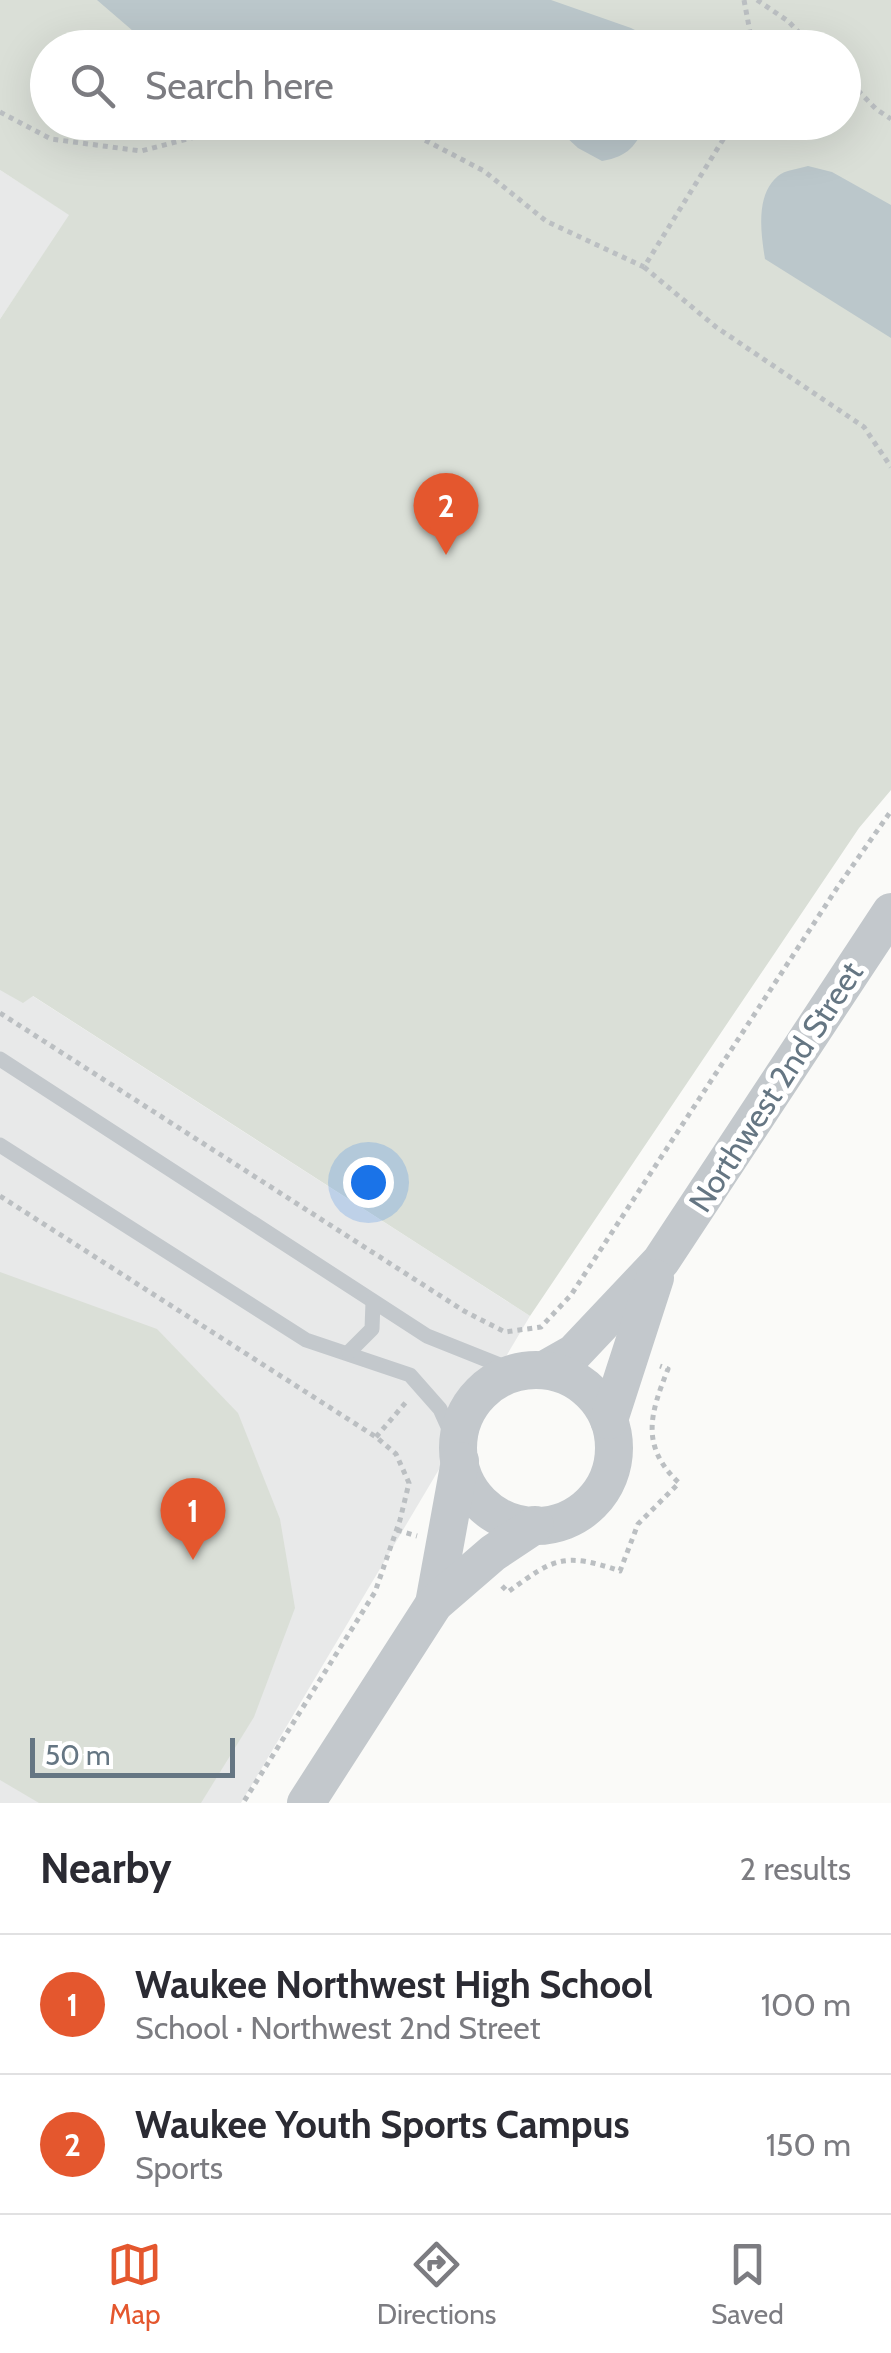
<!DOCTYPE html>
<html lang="en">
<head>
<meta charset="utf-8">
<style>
	:root { --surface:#fff; --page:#f7f7f7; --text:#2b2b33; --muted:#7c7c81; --line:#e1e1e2; --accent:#e4572e }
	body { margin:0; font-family:Cabin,sans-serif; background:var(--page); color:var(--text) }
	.scale { position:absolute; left:30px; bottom:25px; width:205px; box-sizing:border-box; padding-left:10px; border:5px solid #657683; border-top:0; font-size:28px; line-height:35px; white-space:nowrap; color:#657683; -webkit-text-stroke:8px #fff; paint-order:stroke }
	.you { position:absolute; left:368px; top:1182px; width:35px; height:35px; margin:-25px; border:8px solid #fff; border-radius:50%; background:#1a73e8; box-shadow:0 0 0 15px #1a73e833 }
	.badge { display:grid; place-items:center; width:65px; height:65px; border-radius:50%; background:var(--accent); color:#fff; font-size:32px; font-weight:700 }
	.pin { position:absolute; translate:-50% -82px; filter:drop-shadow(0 2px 5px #0008) }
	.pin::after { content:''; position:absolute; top:52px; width:35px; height:30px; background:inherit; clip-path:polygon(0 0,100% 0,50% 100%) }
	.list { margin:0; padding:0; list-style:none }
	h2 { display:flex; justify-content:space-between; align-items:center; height:130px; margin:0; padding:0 40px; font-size:42px }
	h2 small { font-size:32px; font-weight:400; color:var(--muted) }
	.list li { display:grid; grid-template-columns:65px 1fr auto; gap:30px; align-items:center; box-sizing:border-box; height:140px; padding:0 40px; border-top:2px solid var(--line) }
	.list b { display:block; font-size:38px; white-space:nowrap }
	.list p { margin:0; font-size:32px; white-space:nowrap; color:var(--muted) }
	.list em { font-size:32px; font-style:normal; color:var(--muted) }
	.icon { flex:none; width:55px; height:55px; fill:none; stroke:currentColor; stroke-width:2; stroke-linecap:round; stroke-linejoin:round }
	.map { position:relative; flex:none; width:891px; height:1803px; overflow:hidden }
	.search { position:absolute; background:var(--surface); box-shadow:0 10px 40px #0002; left:30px; right:30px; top:30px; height:110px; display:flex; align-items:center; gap:25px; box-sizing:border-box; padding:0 35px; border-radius:55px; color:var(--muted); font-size:38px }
	.sheet { height:410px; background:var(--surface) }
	nav { display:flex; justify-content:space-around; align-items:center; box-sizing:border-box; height:140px; border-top:2px solid var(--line); background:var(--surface); font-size:28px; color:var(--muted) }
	nav a { display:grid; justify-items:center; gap:5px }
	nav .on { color:var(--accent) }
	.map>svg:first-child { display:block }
</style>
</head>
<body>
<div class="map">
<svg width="891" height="1803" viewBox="0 0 891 1803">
	<rect width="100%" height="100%" fill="#fafaf8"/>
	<!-- built -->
	<g fill="#e8e9e9">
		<polygon points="0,170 70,215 0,319"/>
		<polygon points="0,975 530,1316 241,1803 0,1803"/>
	</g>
	<!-- green -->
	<g fill="#dadfd7" fill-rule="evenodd">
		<path d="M0,0H891V790L859,828L530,1316L33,996L23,1003L0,990V319L69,215L0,170ZM48,48H844V122H48Z"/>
		<polygon points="0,1272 157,1329 238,1413 280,1519 295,1608 254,1717 201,1803 39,1803 0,1780"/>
	</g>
	<!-- water -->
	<g fill="#bbc7cb">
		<polygon points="97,0 551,0 631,28 668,47 400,48 346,33 301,30 261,41 206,47 165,45 133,31"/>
		<path d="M551,123H648C634,146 630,156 602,161L578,148Z"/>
		<path d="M808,166L832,172L891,205V338L765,259C761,234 755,195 778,176C785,170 798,169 808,166Z"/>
	</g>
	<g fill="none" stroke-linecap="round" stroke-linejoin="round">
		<!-- path -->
		<g stroke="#bbbfc2" stroke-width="5" stroke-dasharray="5 5" stroke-linecap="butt">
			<polyline points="744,0 753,48"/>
			<polyline points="757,0 788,21 814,48"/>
			<polyline points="844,76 876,109 891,119"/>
			<polyline points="0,112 51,139 141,151 252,122"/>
			<polyline points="379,122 398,126 484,171 546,221 644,267 734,122"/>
			<polyline points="644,267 716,327 864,427 891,467"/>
			<polyline points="0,1013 464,1311 505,1332 541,1327 571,1295 837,888 891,811"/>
			<polyline points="0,1196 376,1437 396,1454 409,1483 400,1520 375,1592 243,1803"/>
			<polyline points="376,1437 407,1401"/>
			<polyline points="397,1530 417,1536"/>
			<path d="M502,1586L508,1592C554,1558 564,1552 620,1571L638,1524L679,1483C640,1446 650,1414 668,1369L660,1366"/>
		</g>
		<!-- service -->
		<g stroke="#c3c8cc" stroke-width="15">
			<polyline points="0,1059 427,1336 517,1372"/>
			<polyline points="0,1145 306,1340 410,1375 440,1409 458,1449"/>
			<polyline points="349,1352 372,1329 373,1302"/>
		</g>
		<!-- tertiary -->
		<g stroke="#c3c8cc" stroke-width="38">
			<polyline points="544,1370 574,1353 661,1261 891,912"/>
			<circle cx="536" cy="1448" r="78"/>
			<polyline points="609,1420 655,1278"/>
			<polyline points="434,1604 460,1461"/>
			<polyline points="306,1803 434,1604 493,1553 535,1525"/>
		</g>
	</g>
	<g text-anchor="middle" stroke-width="10" stroke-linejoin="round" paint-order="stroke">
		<!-- street labels -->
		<g font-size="32" fill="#657683" stroke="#fff">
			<text transform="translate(776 1087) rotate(-57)" y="11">Northwest 2nd Street</text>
		</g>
	</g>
</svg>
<div class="scale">50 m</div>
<div class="you"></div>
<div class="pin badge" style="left:193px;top:1560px">1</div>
<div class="pin badge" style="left:446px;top:555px">2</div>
<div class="search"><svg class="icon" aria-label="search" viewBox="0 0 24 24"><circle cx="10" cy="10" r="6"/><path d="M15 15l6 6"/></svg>Search here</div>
</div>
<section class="sheet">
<h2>Nearby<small>2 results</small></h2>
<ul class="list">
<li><span class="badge">1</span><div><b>Waukee Northwest High School</b><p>School · Northwest 2nd Street</p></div><em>100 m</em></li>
<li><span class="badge">2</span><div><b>Waukee Youth Sports Campus</b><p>Sports</p></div><em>150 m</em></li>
</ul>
</section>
<nav>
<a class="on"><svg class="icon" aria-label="map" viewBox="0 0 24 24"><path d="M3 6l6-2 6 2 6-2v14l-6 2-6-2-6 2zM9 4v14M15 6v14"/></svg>Map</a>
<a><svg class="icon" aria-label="directions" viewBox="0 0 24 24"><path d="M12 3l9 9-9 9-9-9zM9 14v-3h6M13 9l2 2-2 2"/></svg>Directions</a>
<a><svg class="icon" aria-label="saved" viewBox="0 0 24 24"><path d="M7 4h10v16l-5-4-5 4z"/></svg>Saved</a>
</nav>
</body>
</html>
